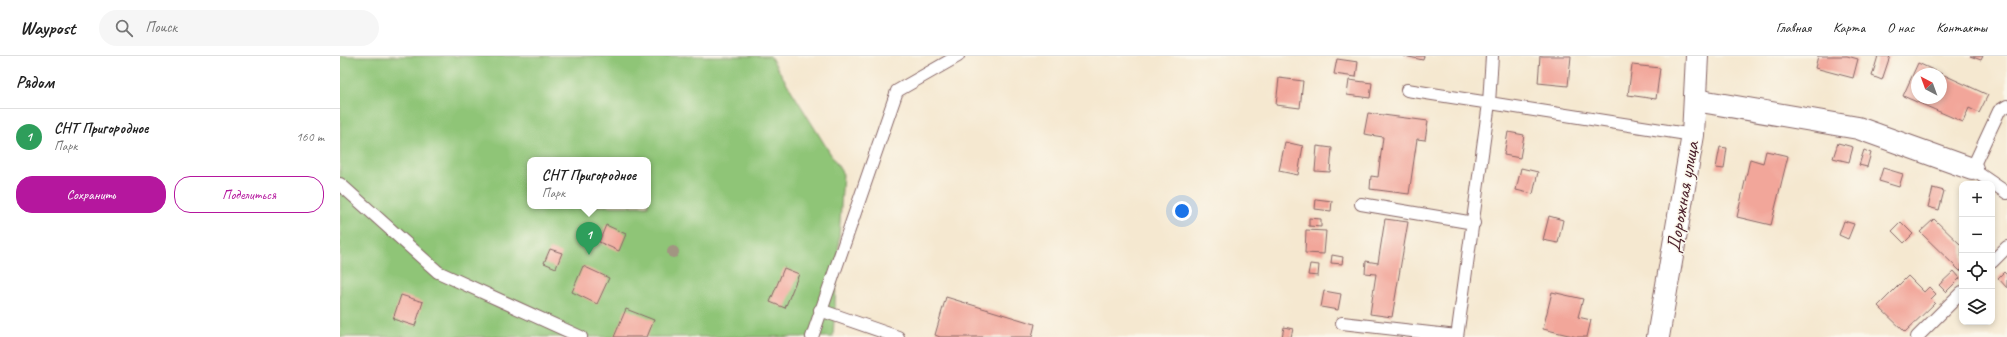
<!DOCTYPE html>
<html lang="ru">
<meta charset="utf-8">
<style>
body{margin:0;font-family:Caveat,sans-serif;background:#f6f6f6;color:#222}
.controls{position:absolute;right:12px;bottom:12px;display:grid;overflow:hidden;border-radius:8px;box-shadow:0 2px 6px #0003}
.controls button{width:36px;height:36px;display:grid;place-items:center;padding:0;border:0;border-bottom:1px solid #e0e0e0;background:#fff;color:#222;font:20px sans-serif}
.compass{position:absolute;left:1571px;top:12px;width:36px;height:36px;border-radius:50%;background:#fff;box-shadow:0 2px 6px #0003;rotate:319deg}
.you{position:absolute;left:842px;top:155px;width:14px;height:14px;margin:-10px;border:3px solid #fff;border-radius:50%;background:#1a73e8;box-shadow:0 0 0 6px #1a73e833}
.badge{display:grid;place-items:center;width:26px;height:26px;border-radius:50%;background:#b5179e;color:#fff;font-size:13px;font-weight:700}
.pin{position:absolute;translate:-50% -33px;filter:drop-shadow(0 1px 2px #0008)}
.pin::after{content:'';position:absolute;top:21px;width:14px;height:12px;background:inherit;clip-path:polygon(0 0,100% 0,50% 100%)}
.popup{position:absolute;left:187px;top:101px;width:124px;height:52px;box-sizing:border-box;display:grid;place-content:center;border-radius:8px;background:#fff;filter:drop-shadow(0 1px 3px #0005);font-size:13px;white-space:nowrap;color:#767676}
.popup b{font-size:15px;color:#222}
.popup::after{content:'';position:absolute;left:50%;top:100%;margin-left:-8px;border:8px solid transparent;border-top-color:#fff}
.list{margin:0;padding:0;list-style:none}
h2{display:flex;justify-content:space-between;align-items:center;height:52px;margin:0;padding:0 16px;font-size:17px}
h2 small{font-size:13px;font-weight:400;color:#767676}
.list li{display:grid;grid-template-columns:26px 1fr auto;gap:12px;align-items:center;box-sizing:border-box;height:56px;padding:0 16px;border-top:1px solid #e0e0e0}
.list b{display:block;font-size:15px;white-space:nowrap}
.list p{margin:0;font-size:13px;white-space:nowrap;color:#767676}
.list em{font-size:13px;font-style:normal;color:#767676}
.actions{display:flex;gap:8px;padding:12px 16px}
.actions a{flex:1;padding:9px 0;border:1px solid #b5179e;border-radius:16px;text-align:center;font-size:14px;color:#b5179e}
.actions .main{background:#b5179e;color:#fff}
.icon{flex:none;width:22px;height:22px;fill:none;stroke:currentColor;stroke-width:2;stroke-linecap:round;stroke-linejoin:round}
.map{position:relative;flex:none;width:1667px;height:281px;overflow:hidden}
header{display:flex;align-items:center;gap:24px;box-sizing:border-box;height:56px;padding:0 20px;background:#fff;border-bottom:1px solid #e0e0e0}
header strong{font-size:19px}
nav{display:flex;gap:22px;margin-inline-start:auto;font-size:14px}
.search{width:280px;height:36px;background:#f6f6f6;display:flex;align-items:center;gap:10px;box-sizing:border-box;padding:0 14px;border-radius:22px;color:#767676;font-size:15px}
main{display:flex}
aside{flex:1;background:#fff}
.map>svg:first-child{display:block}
.green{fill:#8fc577;stroke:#6c7251;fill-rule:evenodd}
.building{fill:#f2a69a;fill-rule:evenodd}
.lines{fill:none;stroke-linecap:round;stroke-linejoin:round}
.lane-casing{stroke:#866565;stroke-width:14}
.street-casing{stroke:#866565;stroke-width:24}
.secondary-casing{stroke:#866565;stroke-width:24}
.lane{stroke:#fff;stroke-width:12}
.street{stroke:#fff;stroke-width:22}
.secondary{stroke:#fff;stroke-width:22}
.tree{fill:#a29582}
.labels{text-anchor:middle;stroke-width:3;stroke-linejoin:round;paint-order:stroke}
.street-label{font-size:20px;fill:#4a1f2b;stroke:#fbf7ec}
</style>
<header>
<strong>Waypost</strong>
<div class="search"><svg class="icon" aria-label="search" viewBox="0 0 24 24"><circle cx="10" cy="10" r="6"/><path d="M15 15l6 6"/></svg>Поиск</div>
<nav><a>Главная</a><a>Карта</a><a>О нас</a><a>Контакты</a></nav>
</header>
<main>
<aside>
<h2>Рядом<small></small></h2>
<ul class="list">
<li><span class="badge" style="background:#2e9e5b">1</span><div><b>СНТ Пригородное</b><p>Парк</p></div><em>160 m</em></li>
</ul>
<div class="actions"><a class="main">Сохранить</a><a>Поделиться</a></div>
</aside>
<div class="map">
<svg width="1667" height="281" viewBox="0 0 1667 281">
<rect width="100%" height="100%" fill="#fbf7ec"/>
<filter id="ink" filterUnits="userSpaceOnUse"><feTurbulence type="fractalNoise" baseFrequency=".025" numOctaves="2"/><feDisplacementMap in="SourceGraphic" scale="8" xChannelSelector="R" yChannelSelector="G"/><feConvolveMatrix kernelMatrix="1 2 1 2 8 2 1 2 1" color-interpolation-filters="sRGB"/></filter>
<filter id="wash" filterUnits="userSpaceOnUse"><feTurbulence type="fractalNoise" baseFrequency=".012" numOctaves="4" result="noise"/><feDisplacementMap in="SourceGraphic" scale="16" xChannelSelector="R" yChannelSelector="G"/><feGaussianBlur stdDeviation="0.9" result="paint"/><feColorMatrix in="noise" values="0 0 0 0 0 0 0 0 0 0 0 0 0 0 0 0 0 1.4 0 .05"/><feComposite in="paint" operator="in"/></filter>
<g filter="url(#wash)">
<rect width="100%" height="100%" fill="#f5e8d0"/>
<!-- green -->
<path class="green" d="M0,0H430L503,118L493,281H0ZM190,104H308V150H190Z"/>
<g id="blocks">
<!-- building -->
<path class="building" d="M1064,0H1084L1083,4Z
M1200,0H1231L1228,30L1198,27Z
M1478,0H1507L1518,3L1513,22L1475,12Z
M1538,0H1550L1542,24L1532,20Z
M1630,0H1643L1641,4Z
M997,3L1018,6L1016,21L994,18Z
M1578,7L1648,39L1639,57L1629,52L1623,66L1563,40ZM1577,18H1601V42H1577Z
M1292,9L1320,12L1316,43L1288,39Z
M939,22L963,25L960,52L936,49Z
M1009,24L1032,27L1030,42L1007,39Z
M1028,57L1088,65L1085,84L1077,83L1069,138L1030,133L1031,120L1038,121L1043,81L1024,78Z
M1168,76L1184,79L1180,102L1164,99Z
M945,86L963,90L958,119L939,115Z
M1498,87L1513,91L1509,106L1493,102Z
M977,90L992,92L990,116L975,115Z
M1380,91L1387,92L1384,113L1376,112Z
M1524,94L1531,97L1527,111L1519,109Z
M1426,95L1448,100L1431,169L1397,161L1410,103L1423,107Z
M1181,112L1198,116L1193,138L1176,134Z
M1543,112L1563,118L1559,131L1539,125Z
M1593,132L1604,135L1599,154L1588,151Z
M976,143L992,145L991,155L975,153Z
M1209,160L1223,164L1218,187L1203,184Z
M969,162L981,163V171L969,170Z
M1045,163L1068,166L1052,261L1030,258L1036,218L1025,217L1026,205L1038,207Z
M1594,163L1622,190V213L1620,215L1580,176Z
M1504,165L1514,168L1508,183L1499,179Z
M1561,166L1573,178L1564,187L1552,175Z
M266,169L286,178L279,195L259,186Z
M966,174L986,175L984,198L965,197Z
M210,193L222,197L216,212L204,207Z
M992,199L1003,201L1002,208L991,207Z
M970,208L979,209L978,220L968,219Z
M243,210L269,222L257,248L232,236Z
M444,212L459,218L445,252L430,246Z
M1614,215L1620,222L1606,236L1599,229Z
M1664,216L1667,219V232L1658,222Z
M1568,220L1584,236L1589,231L1596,238L1591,243L1595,247L1565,276L1538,250Z
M984,235L1001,238L998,254L981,251Z
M1212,236L1243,243L1238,261L1251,264L1247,281H1237L1203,273Z
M61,239L83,246L75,270L53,263Z
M606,241L695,268L692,281H600L595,279Z
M286,253L314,264L307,281H274Z
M944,271L953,273L951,281H942Z"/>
</g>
</g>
<g filter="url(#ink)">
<use href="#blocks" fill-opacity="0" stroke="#866565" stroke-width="1"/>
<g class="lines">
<!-- lane casing -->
<g class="lane-casing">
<path id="lane" d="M1067,34L1353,79
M1667,50L1659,55L1632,113L1667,137
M0,128L98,216L241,281
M1021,148L1134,167
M1652,206L1667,191
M480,254L558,281
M1002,267L1117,280
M472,281L557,35L618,0
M1117,281L1149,47L1152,0
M1577,281L1622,236"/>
</g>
<!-- street casing -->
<g class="street-casing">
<path id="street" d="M1355,44L1518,72L1632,113"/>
</g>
<!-- secondary casing -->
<g class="secondary-casing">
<path id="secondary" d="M1318,281L1353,79L1357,0"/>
</g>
<!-- lane -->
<use href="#lane" class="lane"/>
<!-- street -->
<use href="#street" class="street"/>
<!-- secondary -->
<use href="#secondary" class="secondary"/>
</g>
<!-- trees -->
<circle class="tree" cx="333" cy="196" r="6"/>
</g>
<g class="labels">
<!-- street labels -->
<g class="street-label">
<text transform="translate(1342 141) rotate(-80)" y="7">Дорожная улица</text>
</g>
</g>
</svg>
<div class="controls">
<button>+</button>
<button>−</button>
<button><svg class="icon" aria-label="locate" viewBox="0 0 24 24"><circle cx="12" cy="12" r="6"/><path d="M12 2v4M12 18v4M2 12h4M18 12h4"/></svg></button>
<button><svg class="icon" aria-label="layers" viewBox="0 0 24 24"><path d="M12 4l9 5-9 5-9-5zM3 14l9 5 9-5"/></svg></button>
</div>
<svg class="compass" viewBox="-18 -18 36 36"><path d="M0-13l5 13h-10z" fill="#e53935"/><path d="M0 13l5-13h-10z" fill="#767676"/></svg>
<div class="you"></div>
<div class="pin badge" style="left:249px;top:199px;background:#2e9e5b">1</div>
<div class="popup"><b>СНТ Пригородное</b>Парк</div>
</div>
</main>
